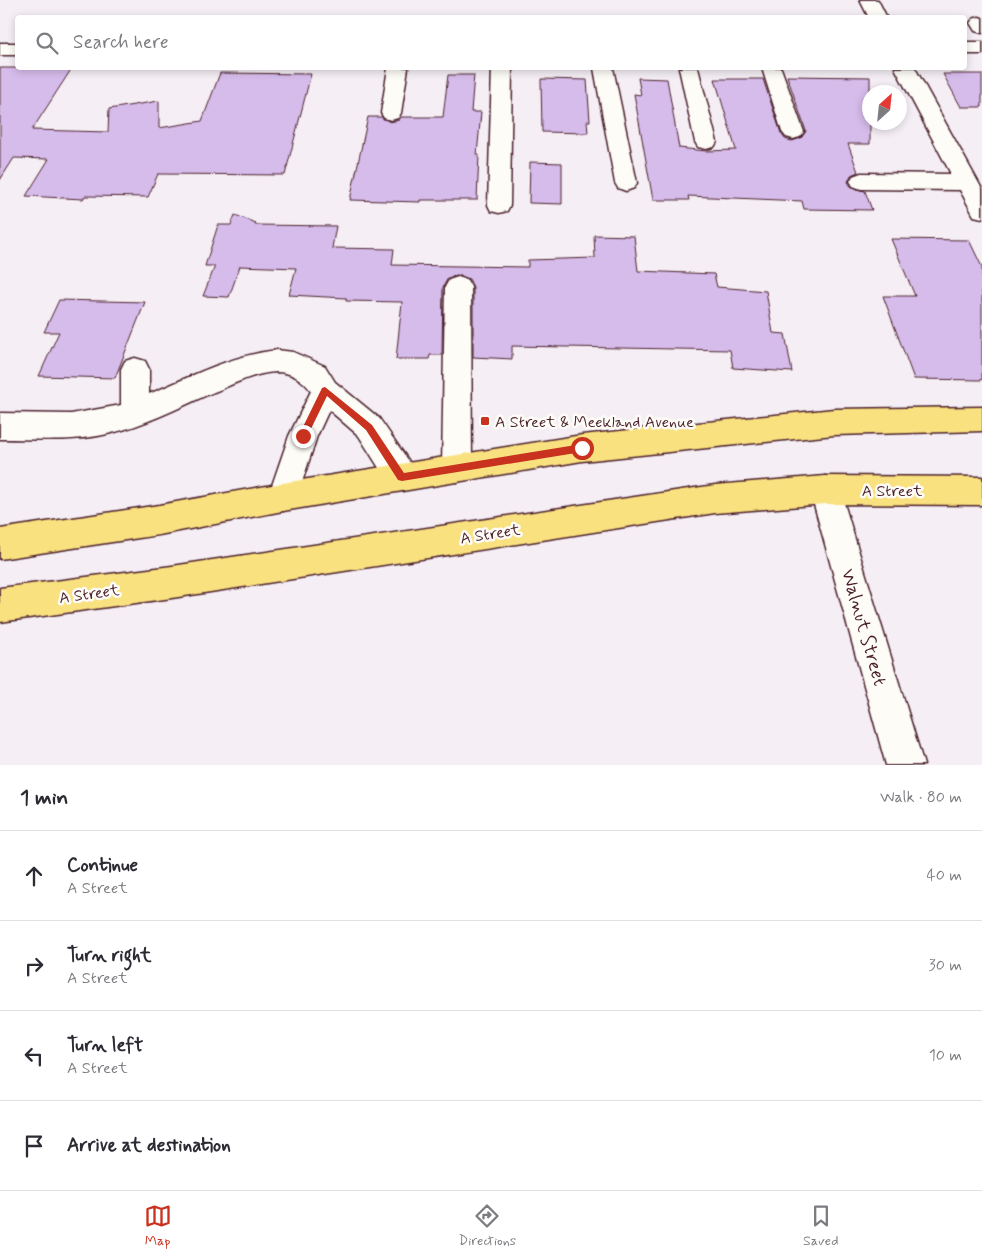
<!DOCTYPE html>
<meta charset="utf-8">
<style>
body{margin:0;font-family:Mynerve,sans-serif;background:#f2f2f3;color:#2b2b33}
.compass{position:absolute;left:862px;top:85px;width:45px;height:45px;border-radius:50%;background:#fff;box-shadow:0 2px 8px #0003;rotate:27deg}
.stop{position:absolute;width:15px;height:15px;margin:-11px;border:4px solid #c8321e;border-radius:50%;background:#fff}
.stop.end{background:#c8321e;border-color:#fff;box-shadow:0 1px 5px #0008}
.list{margin:0;padding:0;list-style:none}
h2{display:flex;justify-content:space-between;align-items:center;height:65px;margin:0;padding:0 20px;font-size:21px}
h2 small{font-size:16px;font-weight:400;color:#7c7c81}
.list li{display:grid;grid-template-columns:32px 1fr auto;gap:15px;align-items:center;box-sizing:border-box;height:90px;padding:0 20px;border-top:1px solid #e1e1e2}
.list b{display:block;font-size:19px;white-space:nowrap}
.list p{margin:0;font-size:16px;white-space:nowrap;color:#7c7c81}
.list em{font-size:16px;font-style:normal;color:#7c7c81}
.icon{flex:none;width:28px;height:28px;fill:none;stroke:currentColor;stroke-width:2;stroke-linecap:round;stroke-linejoin:round}
.map{position:relative;flex:none;width:982px;height:765px;overflow:hidden}
.search{position:absolute;background:#fff;box-shadow:0 2px 8px #0003;left:15px;right:15px;top:15px;height:55px;display:flex;align-items:center;gap:12px;box-sizing:border-box;padding:0 18px;border-radius:5px;color:#7c7c81;font-size:19px}
.sheet{height:425px;background:#fff}
nav{display:flex;justify-content:space-around;align-items:center;box-sizing:border-box;height:70px;border-top:1px solid #e1e1e2;background:#fff;font-size:14px;color:#7c7c81}
nav a{display:grid;justify-items:center;gap:2px}
nav .on{color:#c8321e}
.map>svg:first-child{display:block}
.building{fill:#d6bceb;stroke:#4a1f2b}
.lines{fill:none;stroke-linecap:round;stroke-linejoin:round}
.minor-casing{stroke:#4a1f2b;stroke-width:3}
.major-casing{stroke:#4a1f2b;stroke-width:3}
.minor{fill:#fdfcf7;fill-rule:evenodd}
.major{fill:#fae180;fill-rule:evenodd}
.route{fill:#c8321e}
.poi-dot{fill:#c8321e;stroke:#fdfcf7;stroke-width:2}
.labels{text-anchor:middle;stroke-width:5;stroke-linejoin:round;paint-order:stroke}
.poi-label{font-size:16px;fill:#4a1f2b;stroke:#fdfcf7;text-anchor:start}
.street-label{font-size:16px;fill:#4a1f2b;stroke:#fdfcf7}
.near-street-label{font-size:19px;fill:#4a1f2b;stroke:#fdfcf7}
</style>
<div class="map">
<svg width="982" height="765" viewBox="0 0 982 765">
<rect width="100%" height="100%" fill="#f5eff5"/>
<filter id="ink" filterUnits="userSpaceOnUse"><feTurbulence type="fractalNoise" baseFrequency=".02" numOctaves="2"/><feDisplacementMap in="SourceGraphic" scale="10" xChannelSelector="R" yChannelSelector="G"/><feConvolveMatrix kernelMatrix="1 2 1 2 8 2 1 2 1" color-interpolation-filters="sRGB"/></filter>
<g filter="url(#ink)">
<!-- building -->
<path class="building" d="M0,68H72L32,130L108,132L109,109L159,101V128L202,121L220,73L311,74L285,175L158,174L148,197L85,196L83,199L26,196L49,159L14,158L0,180Z
M943,74H982V107H961Z
M448,75H474L471,112H481L477,155H479L477,200H420V202L350,200L368,117H381L390,122L399,120L401,117H443Z
M787,76L870,77V144H848L858,172L851,175L848,182L852,188L865,191L872,210L804,209L802,201L688,196L689,200H653L634,94L641,95L638,78L667,79L679,148L706,151L736,150L715,79H763L781,133L785,139L792,141L801,138L806,131Z
M541,79L587,80L590,121H587L588,133L542,132Z
M530,162L562,163V204L529,203Z
M235,215L256,223L255,225L336,226L332,248L394,249L392,265L528,267V260L595,258L594,235L634,236L638,271L714,274L717,287L766,291L773,333L785,334L792,372L733,368L730,350L512,346V359L473,357V287L469,279L459,275L448,278L443,287L442,355H430L429,359H396L402,302L346,301V298L289,295L296,268L240,266L229,297L203,296L215,266H205L218,225H231Z
M891,239L969,240L982,267V380L914,379L883,296H915Z
M59,300L145,302L115,378L39,376L59,332H44Z"/>
<g class="lines">
<!-- minor casing -->
<g class="minor-casing">
<path id="minor" d="M860,0H878L887,18H869Z
M979,17L982,18V33L975,31L970,23L973,19Z
M964,42H982V54H964Z
M0,43H18V55H0Z
M388,68H408L401,113L398,118L391,120L384,118L381,113Z
M492,68H512L510,205L507,211L499,213L491,211L488,205Z
M594,68H613L637,183L634,188L626,191L618,188L615,183Z
M679,68H698L717,142L714,147L706,149L698,147L695,142Z
M762,68H781L804,132L800,137L793,139L786,137L782,132Z
M895,68H915L982,189V218L974,216L960,190L861,189L853,186L850,181L853,176L861,173L951,174Z
M458,277L467,280L471,287L472,468L467,478L457,482L447,478L442,468L445,287L449,280Z
M277,350L293,352L325,366L335,382L379,418L413,467L417,477L413,487L402,491L391,487L359,436L329,410L317,436L294,507L283,511L272,507L268,497L289,436L311,391C303,379 290,372 276,372C254,373 234,384 214,392C178,408 142,427 103,435C69,442 34,439 0,439V413L71,414L121,405V369L125,361L135,358L145,361L149,369V394C190,377 232,355 277,350Z
M825,476L836,480L840,490L924,765H886L810,490L814,480Z"/>
</g>
<!-- major casing -->
<g class="major-casing">
<path id="major" d="M982,407V431L834,435L582,461L283,511L159,535L0,559V529L159,505L283,483L582,435L834,409Z
M825,476L982,477V505L825,504L715,513L172,598L0,622V588L172,566L715,485Z"/>
</g>
<!-- minor -->
<use href="#minor" class="minor"/>
<!-- major -->
<use href="#major" class="major"/>
</g>
</g>
<!-- route -->
<path class="route" d="M325,387L372,425L404,473L582,444L587,448L582,452L402,481L398,480L366,430L327,396L306,439H300V433L322,388Z"/>
<!-- markers -->
<rect class="poi-dot" x="480" y="416" width="10" height="10" rx="2.5"/>
<g class="labels">
<!-- poi labels -->
<g class="poi-label">
<text x="495" y="427">A Street &amp; Meekland Avenue</text>
</g>
<!-- street labels -->
<g class="street-label">
<text x="892" y="496">A Street</text>
<text transform="translate(490 533) rotate(-9)" y="6">A Street</text>
<text transform="translate(89 593) rotate(-8)" y="6">A Street</text>
</g>
<!-- near-street labels -->
<g class="near-street-label">
<text transform="translate(865 627) rotate(74)" y="7">Walnut Street</text>
</g>
</g>
</svg>
<svg class="compass" viewBox="-18 -18 36 36"><path d="M0-13l5 13h-10z" fill="#e53935"/><path d="M0 13l5-13h-10z" fill="#7c7c81"/></svg>
<div class="stop" style="left:582px;top:448px"></div>
<div class="stop end" style="left:303px;top:436px"></div>
<div class="search"><svg class="icon" aria-label="search" viewBox="0 0 24 24"><circle cx="10" cy="10" r="6"/><path d="M15 15l6 6"/></svg>Search here</div>
</div>
<section class="sheet">
<h2>1 min<small>Walk · 80 m</small></h2>
<ul class="list">
<li><svg class="icon" aria-label="ahead" viewBox="0 0 24 24"><path d="M12 20V5M6 11l6-6 6 6"/></svg><div><b>Continue</b><p>A Street</p></div><em>40 m</em></li>
<li><svg class="icon" aria-label="right" viewBox="0 0 24 24"><path d="M7 20v-9h11M14 6l5 5-5 5"/></svg><div><b>Turn right</b><p>A Street</p></div><em>30 m</em></li>
<li><svg class="icon" aria-label="left" viewBox="0 0 24 24"><path d="M17 20v-9H6M10 6l-5 5 5 5"/></svg><div><b>Turn left</b><p>A Street</p></div><em>10 m</em></li>
<li><svg class="icon" aria-label="arrive" viewBox="0 0 24 24"><path d="M6 21V4h12l-3 4 3 4H6"/></svg><div><b>Arrive at destination</b></div></li>
</ul>
</section>
<nav>
<a class="on"><svg class="icon" aria-label="map" viewBox="0 0 24 24"><path d="M3 6l6-2 6 2 6-2v14l-6 2-6-2-6 2zM9 4v14M15 6v14"/></svg>Map</a>
<a><svg class="icon" aria-label="directions" viewBox="0 0 24 24"><path d="M12 3l9 9-9 9-9-9zM9 14v-3h6M13 9l2 2-2 2"/></svg>Directions</a>
<a><svg class="icon" aria-label="saved" viewBox="0 0 24 24"><path d="M7 4h10v16l-5-4-5 4z"/></svg>Saved</a>
</nav>
